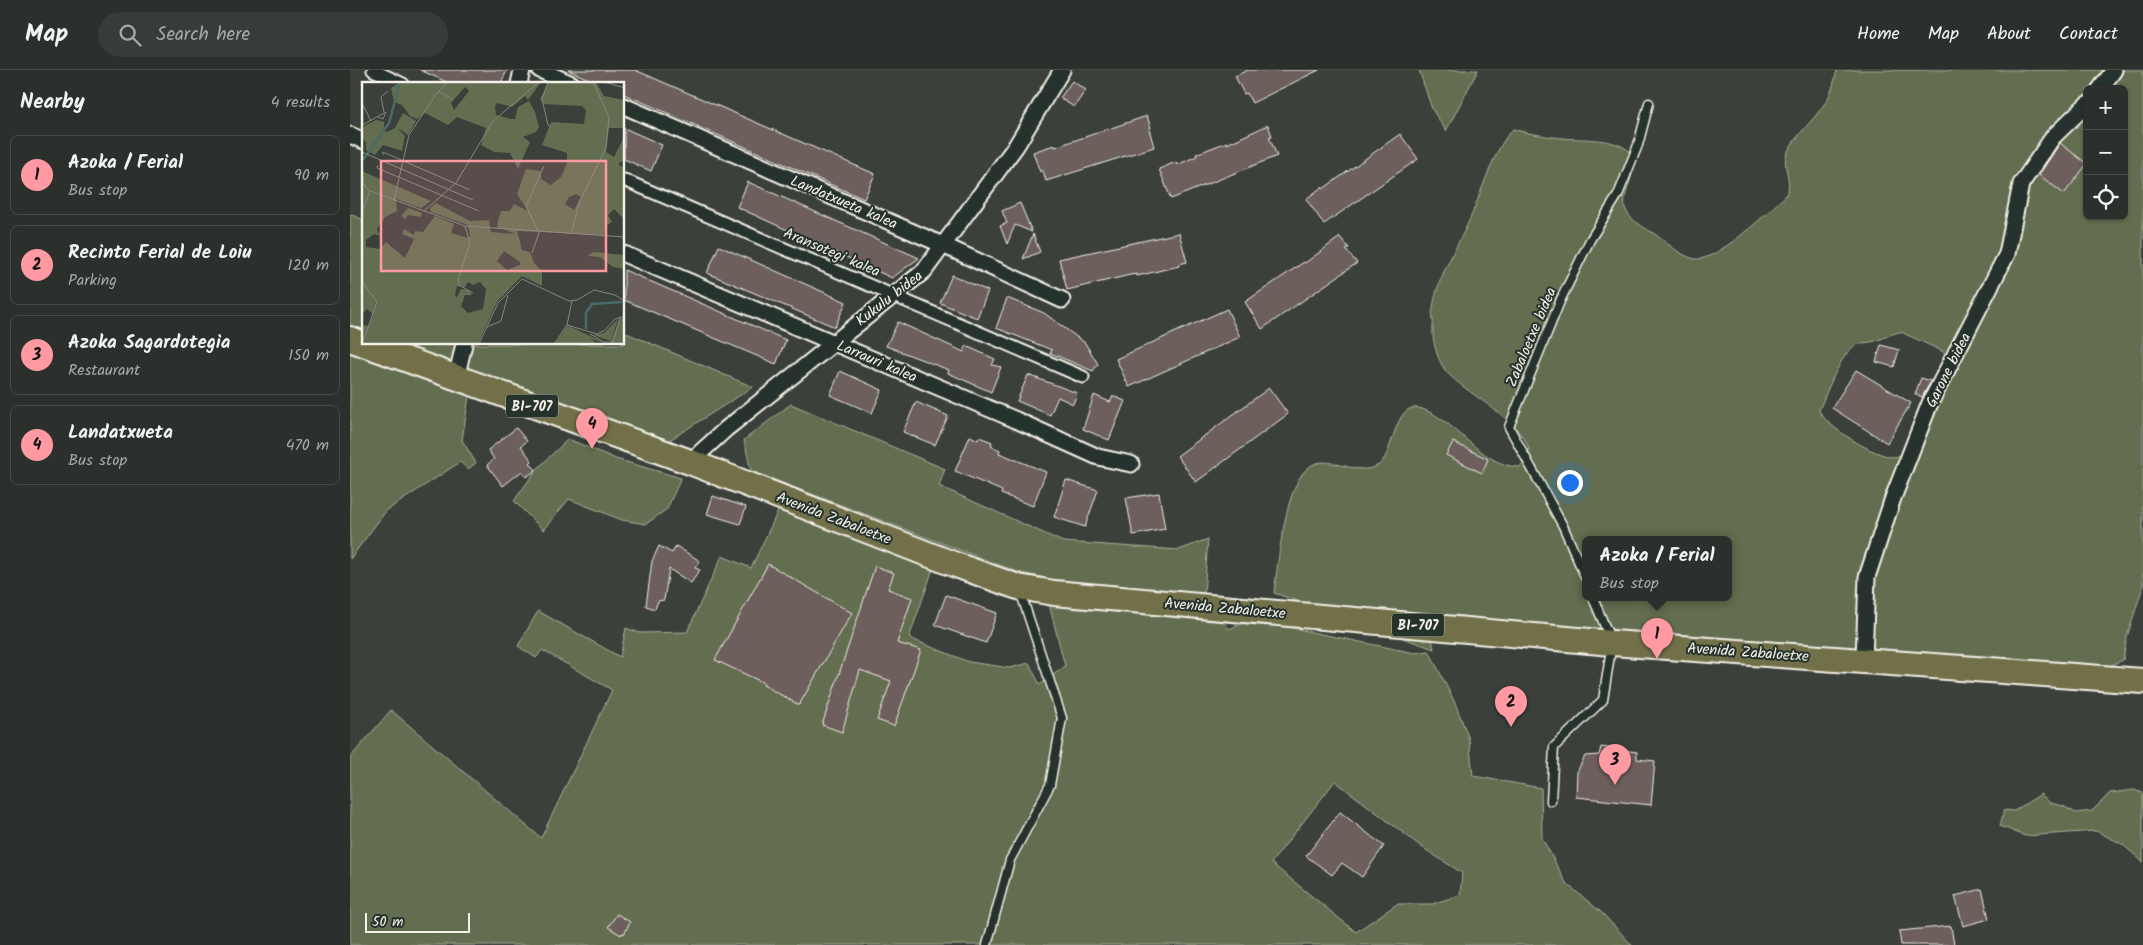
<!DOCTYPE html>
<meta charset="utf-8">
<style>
body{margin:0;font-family:Kalam,sans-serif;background:#383c38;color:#f1f3f6}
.controls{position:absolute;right:15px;top:15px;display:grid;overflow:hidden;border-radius:8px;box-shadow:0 1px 4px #0004}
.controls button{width:45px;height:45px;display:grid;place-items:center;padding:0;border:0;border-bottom:1px solid #484b48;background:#2c302c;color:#f1f3f6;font:25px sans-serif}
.scale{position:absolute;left:15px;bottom:12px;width:105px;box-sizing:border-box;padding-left:5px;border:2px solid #f4f1e8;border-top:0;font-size:14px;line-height:18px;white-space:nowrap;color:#f4f1e8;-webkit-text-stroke:4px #26332d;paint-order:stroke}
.you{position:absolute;left:1219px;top:412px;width:18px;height:18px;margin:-12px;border:4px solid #fff;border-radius:50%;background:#1a73e8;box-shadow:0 0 0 8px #1a73e833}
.badge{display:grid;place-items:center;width:32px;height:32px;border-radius:50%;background:#ff9aa2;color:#111;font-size:16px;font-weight:700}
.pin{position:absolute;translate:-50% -41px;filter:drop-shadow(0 1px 2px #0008)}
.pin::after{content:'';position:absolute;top:26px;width:18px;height:15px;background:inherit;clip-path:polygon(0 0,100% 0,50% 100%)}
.popup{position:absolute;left:1232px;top:466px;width:150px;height:65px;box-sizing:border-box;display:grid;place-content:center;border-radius:8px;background:#2c302c;filter:drop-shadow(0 1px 4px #0005);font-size:16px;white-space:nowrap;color:#a6a9a9}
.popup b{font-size:19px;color:#f1f3f6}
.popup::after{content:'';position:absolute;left:50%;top:100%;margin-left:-10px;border:10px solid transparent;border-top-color:#2c302c}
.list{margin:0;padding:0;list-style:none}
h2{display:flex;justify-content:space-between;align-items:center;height:65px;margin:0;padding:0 20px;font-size:21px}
h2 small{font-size:16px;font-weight:400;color:#a6a9a9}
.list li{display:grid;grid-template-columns:32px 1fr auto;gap:15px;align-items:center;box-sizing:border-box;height:80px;margin:0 10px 10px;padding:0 10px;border:1px solid #484b48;border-radius:8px}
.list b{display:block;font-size:19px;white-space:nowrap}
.list p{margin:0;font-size:16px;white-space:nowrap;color:#a6a9a9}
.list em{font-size:16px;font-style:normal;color:#a6a9a9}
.icon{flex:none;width:28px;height:28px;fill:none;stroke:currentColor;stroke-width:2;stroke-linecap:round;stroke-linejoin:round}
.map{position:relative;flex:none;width:1793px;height:875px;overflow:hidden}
header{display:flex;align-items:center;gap:30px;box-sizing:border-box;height:70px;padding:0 25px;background:#2c302c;border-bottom:1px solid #484b48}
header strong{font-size:24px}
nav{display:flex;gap:28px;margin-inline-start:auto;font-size:18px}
.search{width:350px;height:45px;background:#383c38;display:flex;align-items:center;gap:12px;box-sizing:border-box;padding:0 18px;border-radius:28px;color:#a6a9a9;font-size:19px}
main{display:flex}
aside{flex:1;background:#2c302c}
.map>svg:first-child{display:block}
.green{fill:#626e4f;stroke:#abb09c;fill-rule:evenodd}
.building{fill:#6c5f5b;stroke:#f4f1e8}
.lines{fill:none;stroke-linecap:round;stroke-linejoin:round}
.service-casing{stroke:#f4f1e8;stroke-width:11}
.pedestrian-casing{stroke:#f4f1e8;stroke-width:15}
.minor-casing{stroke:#f4f1e8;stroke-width:19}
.primary-casing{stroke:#f4f1e8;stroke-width:28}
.service{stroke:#26332d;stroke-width:8}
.pedestrian{stroke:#26332d;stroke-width:11}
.minor{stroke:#26332d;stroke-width:15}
.primary{stroke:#71704a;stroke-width:24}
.labels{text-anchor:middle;stroke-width:4;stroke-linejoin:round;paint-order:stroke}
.shield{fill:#26332d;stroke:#b6b8b0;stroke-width:1}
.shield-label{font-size:14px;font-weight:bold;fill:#f4f1e8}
.street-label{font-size:15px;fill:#f4f1e8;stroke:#26332d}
.inset-river{fill:none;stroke:#476c6c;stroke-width:2.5}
.inset-road{fill:none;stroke:#858780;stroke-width:1}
.view{fill:#ff9aa2;fill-opacity:0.15;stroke:#ff9aa2;stroke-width:2.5}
.inset-edge{fill:none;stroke:#f4f1e8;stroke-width:2.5}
</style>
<header>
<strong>Map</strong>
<div class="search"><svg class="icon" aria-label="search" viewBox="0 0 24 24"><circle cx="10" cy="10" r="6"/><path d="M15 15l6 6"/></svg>Search here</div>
<nav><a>Home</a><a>Map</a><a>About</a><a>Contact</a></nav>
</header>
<main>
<aside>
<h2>Nearby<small>4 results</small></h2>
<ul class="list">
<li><span class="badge">1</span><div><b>Azoka / Ferial</b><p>Bus stop</p></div><em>90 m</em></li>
<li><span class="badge">2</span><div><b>Recinto Ferial de Loiu</b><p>Parking</p></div><em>120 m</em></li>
<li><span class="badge">3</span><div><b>Azoka Sagardotegia</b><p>Restaurant</p></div><em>150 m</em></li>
<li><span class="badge">4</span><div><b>Landatxueta</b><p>Bus stop</p></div><em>470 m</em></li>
</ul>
</aside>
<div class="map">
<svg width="1793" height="875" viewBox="0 0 1793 875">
<rect width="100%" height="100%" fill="#3b403b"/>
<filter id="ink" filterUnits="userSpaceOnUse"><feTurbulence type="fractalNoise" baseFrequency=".02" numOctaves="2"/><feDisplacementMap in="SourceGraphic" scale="10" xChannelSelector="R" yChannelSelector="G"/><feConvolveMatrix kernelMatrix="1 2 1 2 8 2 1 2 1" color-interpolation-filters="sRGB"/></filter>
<g filter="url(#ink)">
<!-- green -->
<path class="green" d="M1069,0H1128L1096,61L1082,39Z
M1487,0H1793V516L1777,567L1773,590L1759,596L1171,554L1106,545L1086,548L1081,564L1084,579L924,523C928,495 935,408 962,395C972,389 985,394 995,396C1007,399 1021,402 1031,393C1044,379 1045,333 1069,338C1104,347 1130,396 1169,397L1178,392C1191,359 1111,322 1095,300C1087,288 1082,271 1083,257C1084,251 1081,244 1083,238C1088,203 1109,176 1122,144C1133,118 1144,79 1163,59C1179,64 1195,66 1212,68C1232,70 1261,67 1278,80C1294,94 1271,121 1275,138C1278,150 1296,158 1306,165C1317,173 1331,186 1345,189C1365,193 1421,140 1436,125C1444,111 1431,97 1437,83C1446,65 1462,52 1473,36C1481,26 1484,13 1487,0ZM1737,19H1774V146H1737ZM1551,262L1594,282V300L1554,382C1551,385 1548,386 1544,387C1526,387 1474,356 1469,340C1476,325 1491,282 1506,275C1512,272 1519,273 1525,271C1535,268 1541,263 1551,262ZM1236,470H1378V528H1236Z
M0,144L14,150V274H274V262L403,317L318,371L123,301L112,370L126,393L118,399L110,392L36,441L0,489Z
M441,334L595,399L589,416L713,472L829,480L858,469L854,525L879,559L902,550L1065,583L1079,581L1105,633L1119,669L1123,706L1191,718L1192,768L1216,813L1252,843L1282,875H0V688L41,640L191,768L262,620L192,580L186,588L168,576L188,541L270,587L276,558L290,563L337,562L372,486L401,498L430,437L584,496L559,568L619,592L660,598L679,593L690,615L715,596L692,507L671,503L401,401L394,370ZM985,711L1073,778L1112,803L1110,825L1082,834H1047L1006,862L921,793Z
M218,369L266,389L331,408L317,439L296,454L272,450L219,429L193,460L164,431L186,400Z
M1784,720L1793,723V792L1772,774L1746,761L1675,766L1650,756L1654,740L1664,741L1691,724L1700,733L1713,736L1726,743L1742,741L1760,723Z"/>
<!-- building -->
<path class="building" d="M70,0H157L151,14H101Z
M218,0H285L525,104L514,129L274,24V14H250Z
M898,0H969L902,33L897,23L894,24L885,6Z
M722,11L736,20L724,37L710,28Z
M797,46L801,58L799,59L804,77L696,111L693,100L690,102L683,82L704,75L705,77Z
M918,55L922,66L919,67L927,86L821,129L809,99L826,92L827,95L847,86L846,84L877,72V74Z
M274,58L312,75L301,101L274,89Z
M1050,64L1068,89L974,154L956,129L972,117L973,119Z
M1710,73L1737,94L1714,124L1689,105Z
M398,112L569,188L542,208L387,137Z
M670,133L682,162L665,155L657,174L650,156L657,153L652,141Z
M829,163L837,192L829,194V196L787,206V204L780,205L717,220L709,189Z
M683,164L690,182L673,189Z
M990,167L999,178L996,180L1007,193L912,259L895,232L954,192L955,193Z
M369,176L496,232L485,257L357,203Z
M274,200L436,270L426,294L274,230Z
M602,205L638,221L627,248L590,233Z
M657,228L694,243L735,273L748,294L743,301L700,283L702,280L646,258Z
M877,239L890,267L779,317L766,289Z
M548,252L614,282L616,276L645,289L642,295L651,297L641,322L598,303L599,300L536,276Z
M1531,275L1549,280L1544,297L1526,292Z
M1506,300L1561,333L1537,373L1482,338Z
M490,301L532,320L522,343L480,325Z
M678,305L727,323L723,334L708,327L700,345L667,331Z
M1571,308L1581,311L1572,327L1565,324Z
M919,318L938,344L846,412L827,386Z
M744,325L760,332L763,326L775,331L759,370L733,359Z
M566,332L598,346L585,375L553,362Z
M166,358L177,371L171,376L182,391L180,393L186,400L176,407L172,401L153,416L137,395L144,389L138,380Z
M620,366L628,370L629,367L642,372L641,376L650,380L649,383L696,402L683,436L651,424L652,421L605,401Z
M1103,372L1138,389L1132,403L1096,385Z
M716,410L748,420L735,457L704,447Z
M809,423L815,459L783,465L776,428Z
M363,426L396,437L390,454L357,444Z
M309,476L322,483L326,476L350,491L345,498L350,500L341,513L319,499L314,530L308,531L305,539L296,536L302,491Z
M418,494L502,543L449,635L413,615L414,613L365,590Z
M525,496L544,503L538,519L562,528L547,573L571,580L544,656L527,650L541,611L510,600L492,662L472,655Z
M596,525L647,543L636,573L585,555Z
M1251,677L1287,682V689L1305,691L1301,735L1226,727L1227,702L1235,686L1249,685Z
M990,742L1034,776L1012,807L992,793L982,805L956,786Z
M1632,819L1639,849L1613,856L1605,826Z
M267,844L280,852L274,864L272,863L271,865L258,857Z
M1601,856L1604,875H1551L1549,861Z"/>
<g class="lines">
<!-- service casing -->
<g class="service-casing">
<path id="service" d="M1236,509L1213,456L1159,357L1211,229L1240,170L1268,125L1288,75L1299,33
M1201,731L1204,677L1253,630L1262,573L1243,528
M637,875L660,790L700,715L712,648L670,521"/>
</g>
<!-- pedestrian casing -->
<g class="pedestrian-casing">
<path id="pedestrian" d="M23,0L53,14
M274,110L733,307"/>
</g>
<!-- minor casing -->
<g class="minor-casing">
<path id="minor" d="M190,0L222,14
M169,14L172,0
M1750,19L1764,0
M274,36L595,176L712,230
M0,65L14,71
M274,184L666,350L748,387L781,394
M106,309L114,274
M340,392L376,359L574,201L666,76L712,0
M1514,590L1517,507L1543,428L1580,333L1657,184L1671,114L1703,67L1737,34"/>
</g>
<!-- primary casing -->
<g class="primary-casing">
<path id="primary" d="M0,269L340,392L606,495L668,517L704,523L1262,573L1793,611"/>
</g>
<!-- service -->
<use href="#service" class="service"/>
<!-- pedestrian -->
<use href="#pedestrian" class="pedestrian"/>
<!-- minor -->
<use href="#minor" class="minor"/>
<!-- primary -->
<use href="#primary" class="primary"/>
</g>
</g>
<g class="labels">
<!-- shield labels -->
<g class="shield">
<rect x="156" y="324.5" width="52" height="23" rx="4"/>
<rect x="1042" y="543.5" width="52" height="23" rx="4"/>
</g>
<g class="shield-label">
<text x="182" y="341">BI-707</text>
<text x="1068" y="560">BI-707</text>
</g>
<!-- street labels -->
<g class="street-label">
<text transform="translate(494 132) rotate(23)" y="5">Landatxueta kalea</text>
<text transform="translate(482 182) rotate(23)" y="5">Aransotegi kalea</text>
<text transform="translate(539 228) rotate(-38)" y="5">Kukulu bidea</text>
<text transform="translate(1181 267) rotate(-67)" y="5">Zabaloetxe bidea</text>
<text transform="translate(527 291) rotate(23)" y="5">Larrauri kalea</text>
<text transform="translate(1598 300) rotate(-63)" y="5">Garone bidea</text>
<text transform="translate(484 448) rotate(21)" y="5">Avenida Zabaloetxe</text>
<text transform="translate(875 538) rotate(5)" y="5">Avenida Zabaloetxe</text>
<text transform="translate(1398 582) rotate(4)" y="5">Avenida Zabaloetxe</text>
</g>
</g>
<!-- overview -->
<g transform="translate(12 12)">
<rect width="262" height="262" fill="#3b403b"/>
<path d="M38,0H179L166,18L163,14L150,25L135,21L133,24L134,33L149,37H153L156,25L167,19L173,30L177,45L174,50L161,55L168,60L156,87L148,71L132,70L119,63L124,46L95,35L86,43L63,31L55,37L48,34L40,23L32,20L29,6ZM103,5L107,9L92,28L89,21ZM187,0H234L242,14L262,18V46H247L244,70L252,75L262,55V78L256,82L262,86V137L252,127L246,133L250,140L244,144L242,153L155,149L160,168L168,170L172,181L180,189V204L160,194L135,220L116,262H0V243L7,244L11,232L5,227L0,232V89L69,119L59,126L34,117L35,129L23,135L15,147L18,154L12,152L4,158V165L18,167L24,160L43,176L52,157L40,152L42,147L52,153L53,149L61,150L73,134L92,142L89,151L106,156L108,154L106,143L69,130L68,126L74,121L108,139L127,138L129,150L154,152L135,145L136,139L139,129H148L152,122L166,129L155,112L164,87L179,89V97L189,103L199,95L205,81V71L180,63L189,40L222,42L224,28L220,24L181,22L178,17ZM214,112L219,115L212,128L203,122L207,115ZM142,169L158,180V183L145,188L135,179ZM106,200L111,203L118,200L124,207L121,227L106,231L99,224L103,213H110L107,208L99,207L95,215L93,214L95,204L103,205ZM41,31L54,39L46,53L35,46L43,54L40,69L21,63L13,73L4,68V60L0,56L2,44L14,38L22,40V49L25,50L33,46ZM46,126L60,131L59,135L46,133L43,137L39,134ZM231,170L262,173V187L251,185L238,175L226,174ZM262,235V262H248L257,238ZM256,237L249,259L231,253L242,251ZM205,244L209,245L245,262L229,257L235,262H193Z" fill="#626e4f" fill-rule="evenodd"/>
<path class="inset-river" d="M1,78L27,41L38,0M224,247V231L230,222L260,220"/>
<path class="inset-road" d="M186,0L180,17L186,43L189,45M242,0L263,6M76,9L90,17M1,23L9,39M22,30L19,15L26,9M0,43L24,30L21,37L16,35M0,70L111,118M21,73V70L108,108M0,82L1,101L6,108L103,144L263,155M16,83L15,86L117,129M32,118L47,53L74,12L86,0M62,129L94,101L131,39L177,0M0,130L8,109M103,144L108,161L96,198L97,203L111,211M209,152L217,121L244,66L247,35L231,0M170,171L177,151L164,124L182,84M0,199L15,220L0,262M205,243L210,219M125,245L139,239L146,213M228,252L242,260H251L258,236M117,262L136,221L160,197L207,219L215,218L232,208L253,213L263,219M192,262L205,243L235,252L243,248L253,237L263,234"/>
<path class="view" d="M19,79H244V189H19Z"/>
<rect width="262" height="262" class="inset-edge"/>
</g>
</svg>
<div class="controls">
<button>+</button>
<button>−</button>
<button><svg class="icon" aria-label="locate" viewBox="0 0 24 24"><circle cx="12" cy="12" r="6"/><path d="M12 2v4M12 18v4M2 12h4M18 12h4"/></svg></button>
</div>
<div class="scale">50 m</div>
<div class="you"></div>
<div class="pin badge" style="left:1307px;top:589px">1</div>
<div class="popup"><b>Azoka / Ferial</b>Bus stop</div>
<div class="pin badge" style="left:1161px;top:657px">2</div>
<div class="pin badge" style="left:1265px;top:715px">3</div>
<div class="pin badge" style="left:242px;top:379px">4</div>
</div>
</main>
